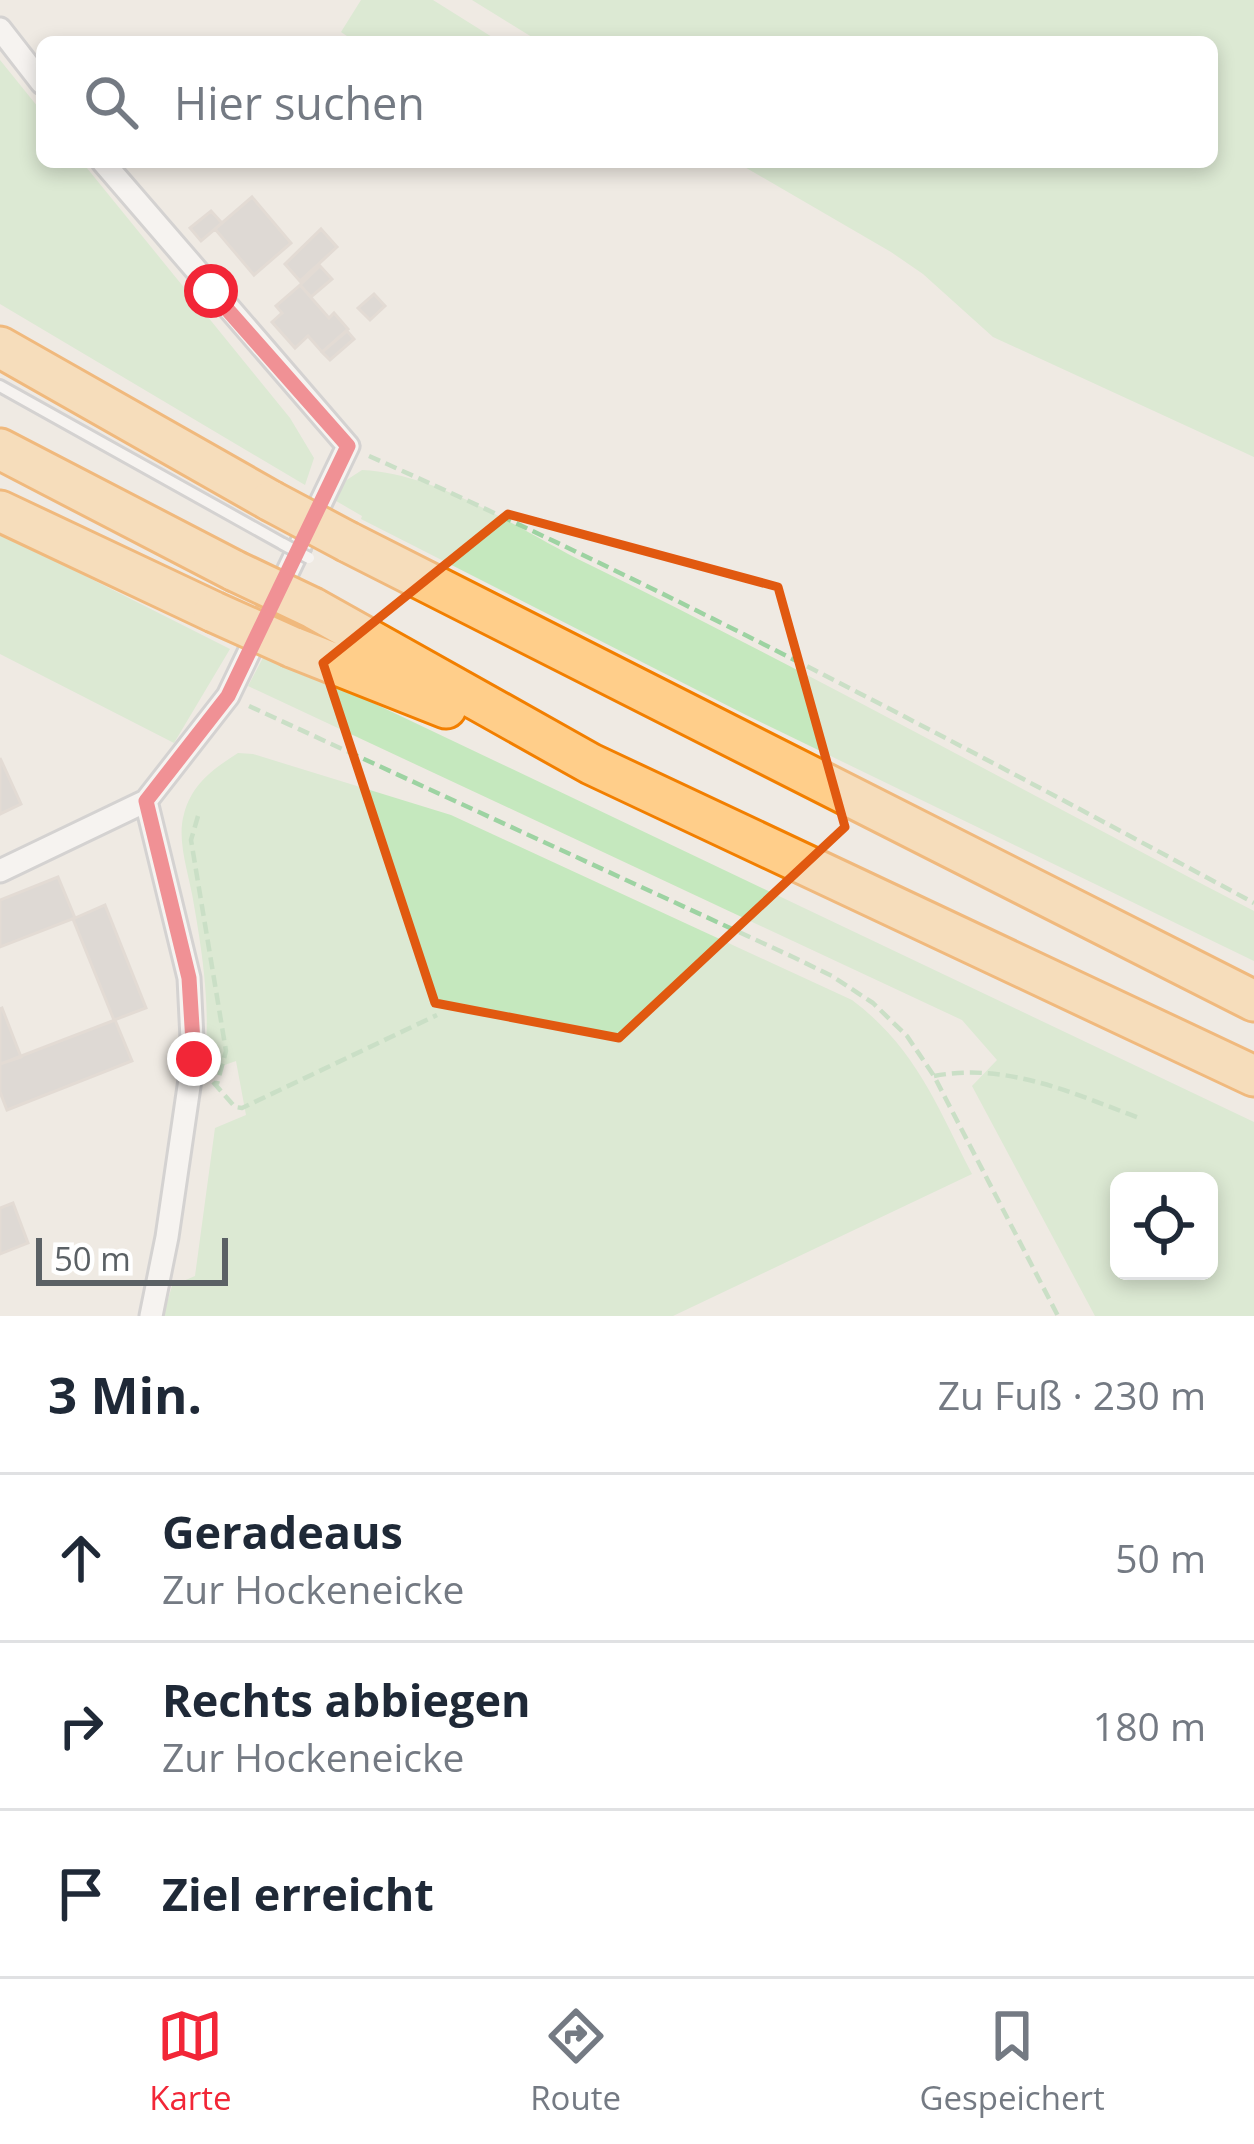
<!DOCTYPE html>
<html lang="de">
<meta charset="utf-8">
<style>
body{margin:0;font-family:"Open Sans",sans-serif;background:#f2f2f3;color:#1f2937}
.controls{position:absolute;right:36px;bottom:36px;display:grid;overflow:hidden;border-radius:18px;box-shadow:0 6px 18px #0003}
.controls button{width:108px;height:108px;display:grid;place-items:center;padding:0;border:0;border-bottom:3px solid #e0e1e3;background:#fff;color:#1f2937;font:60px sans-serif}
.scale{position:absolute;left:36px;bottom:30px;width:192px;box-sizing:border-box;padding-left:12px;border:6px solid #5b6165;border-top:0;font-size:33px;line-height:42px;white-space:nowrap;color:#5b6165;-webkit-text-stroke:9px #fff;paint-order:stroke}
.stop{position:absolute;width:36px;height:36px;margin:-27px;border:9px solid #f22637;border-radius:50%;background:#fff}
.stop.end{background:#f22637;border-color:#fff;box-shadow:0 3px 12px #0008}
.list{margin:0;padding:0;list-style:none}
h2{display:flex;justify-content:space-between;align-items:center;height:156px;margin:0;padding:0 48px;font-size:51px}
h2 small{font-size:39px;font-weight:400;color:#747a83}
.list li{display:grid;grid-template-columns:78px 1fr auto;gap:36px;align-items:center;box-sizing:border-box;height:168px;padding:0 48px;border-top:3px solid #e0e1e3}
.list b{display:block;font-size:45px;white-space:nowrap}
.list p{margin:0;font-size:39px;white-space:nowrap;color:#747a83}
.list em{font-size:39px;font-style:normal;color:#747a83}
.icon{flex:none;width:66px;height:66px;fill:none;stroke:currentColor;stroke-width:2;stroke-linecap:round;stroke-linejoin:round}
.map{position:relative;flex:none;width:1254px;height:1316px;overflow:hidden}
.search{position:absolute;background:#fff;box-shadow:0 6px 18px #0003;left:36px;right:36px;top:36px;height:132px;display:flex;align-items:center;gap:30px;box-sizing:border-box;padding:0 42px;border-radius:18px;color:#747a83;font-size:45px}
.sheet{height:660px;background:#fff}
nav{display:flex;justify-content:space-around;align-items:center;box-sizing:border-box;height:168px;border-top:3px solid #e0e1e3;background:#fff;font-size:33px;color:#747a83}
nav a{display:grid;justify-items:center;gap:6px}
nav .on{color:#f22637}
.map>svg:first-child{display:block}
.green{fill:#c5e8be;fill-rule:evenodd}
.building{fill:#cac5c0;stroke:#d4cbc1;stroke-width:3}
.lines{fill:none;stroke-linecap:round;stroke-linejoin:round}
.service-casing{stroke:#b4b7bb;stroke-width:16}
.minor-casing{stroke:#b4b7bb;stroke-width:27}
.motorway-casing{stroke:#f27f00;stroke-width:45}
.path{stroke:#9dd3a2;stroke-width:4.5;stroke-dasharray:12 6;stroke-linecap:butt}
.service{stroke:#fff;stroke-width:10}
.minor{stroke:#fff;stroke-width:21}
.motorway{stroke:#ffce8a;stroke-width:39}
.service-bridge-casing{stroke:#b4b7bb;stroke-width:16;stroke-linecap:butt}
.motorway-bridge-casing{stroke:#f27f00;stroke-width:45;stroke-linecap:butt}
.service-bridge{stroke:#fff;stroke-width:10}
.motorway-bridge{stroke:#ffce8a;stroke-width:39}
.route{stroke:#f22637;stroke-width:15}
.marked{fill:none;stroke:#e15910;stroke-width:9;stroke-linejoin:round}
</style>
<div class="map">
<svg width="1254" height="1316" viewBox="0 0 1254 1316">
<rect width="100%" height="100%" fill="#efeae3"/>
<!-- green -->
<path class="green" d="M361,0H433L500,42H356L341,32Z
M472,0H1254V457L993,337L923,274L891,252L736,162H1212V42H540Z
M0,60L42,112V162H82L290,418L314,458L305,485L0,304Z
M362,470C441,474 519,530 588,564C813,674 1032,796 1254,911V961L746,715L361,519L362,516L331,498L339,485Z
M0,533L230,649L174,743L0,654Z
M266,652L1254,1122V1316H1095L972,1086L997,1060L962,1020L248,686ZM1119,1181H1209V1271H1119Z
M238,753L253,754L451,815L852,1000C915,1047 937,1106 972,1174L673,1316H163L172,1286L195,1276L215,1128L246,1115L236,1061L204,1072C211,1014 204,962 194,905C190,877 176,841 184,814C192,784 213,769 238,753Z"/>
<!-- building -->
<path class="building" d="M252,197L291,243L254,275L215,229Z
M211,211L222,223L201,241L190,228Z
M321,229L337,247L300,281L285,264Z
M320,266L332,279L311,297L300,285Z
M300,285L329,318L334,313L348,329L322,352L308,336L295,348L272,322L282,313L276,306Z
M374,294L385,306L370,320L358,308Z
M347,331L354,339L330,360L322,352Z
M0,758L21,804L0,814Z
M58,877L75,918L0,947V900Z
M105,905L146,1008L114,1020L73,919Z
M2,1008L21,1057L0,1064V1009Z
M115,1020L132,1061L7,1110L0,1092V1064Z
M13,1203L28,1243L0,1254V1208Z"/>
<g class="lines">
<!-- service casing -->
<g class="service-casing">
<path id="service" d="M0,386L283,544"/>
</g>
<!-- minor casing -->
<g class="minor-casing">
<path id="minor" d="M0,29L42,83
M146,801L189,978L193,1059L167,1237L151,1316
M0,871L146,801L228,696L348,446L103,162"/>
</g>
<!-- motorway casing -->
<g class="motorway-casing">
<path id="motorway" d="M0,347L271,501
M0,449L235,571
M0,511L214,612
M348,542L1254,1001
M313,608L591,764L1254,1076
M292,647L446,708"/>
</g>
<!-- path -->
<path class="path" d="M369,456C671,590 964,746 1254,903
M249,706L793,957L832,976L873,1003L907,1036L934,1076L1058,1316
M198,816L191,840L226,1051L217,1084
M934,1076C1008,1062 1074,1094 1142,1119
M213,1082L235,1107L242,1108L437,1015"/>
<!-- service -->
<use href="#service" class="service"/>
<!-- minor -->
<use href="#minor" class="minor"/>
<!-- motorway -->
<use href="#motorway" class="motorway"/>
<!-- service-bridge casing -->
<g class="service-bridge-casing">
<path id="service-bridge" d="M283,544L309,558"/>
</g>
<!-- motorway-bridge casing -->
<g class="motorway-bridge-casing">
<path id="motorway-bridge" d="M271,501L348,542
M235,571L313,608
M214,612L292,647"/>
</g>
<!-- service-bridge -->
<use href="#service-bridge" class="service-bridge"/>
<!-- motorway-bridge -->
<use href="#motorway-bridge" class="motorway-bridge"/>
</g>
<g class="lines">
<!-- route -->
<path class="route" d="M194,1059L189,978L146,801L228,696L348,446L211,291"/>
</g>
<!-- marked area -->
<path d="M0 0H1254V1316H0ZM508,514L778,587L845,827L619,1038L435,1003L323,663Z" fill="#efeae3" fill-opacity=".55" fill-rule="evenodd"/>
<path class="marked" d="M508,514L778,587L845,827L619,1038L435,1003L323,663Z"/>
</svg>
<div class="controls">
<button><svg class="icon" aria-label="locate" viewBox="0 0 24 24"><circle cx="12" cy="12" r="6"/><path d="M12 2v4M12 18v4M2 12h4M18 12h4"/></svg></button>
</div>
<div class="scale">50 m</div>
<div class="stop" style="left:211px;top:291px"></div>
<div class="stop end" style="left:194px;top:1059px"></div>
<div class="search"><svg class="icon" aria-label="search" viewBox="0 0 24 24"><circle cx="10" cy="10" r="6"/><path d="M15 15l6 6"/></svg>Hier suchen</div>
</div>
<section class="sheet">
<h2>3 Min.<small>Zu Fuß · 230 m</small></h2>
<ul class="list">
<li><svg class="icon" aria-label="ahead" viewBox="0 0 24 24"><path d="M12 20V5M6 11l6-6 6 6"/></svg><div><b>Geradeaus</b><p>Zur Hockeneicke</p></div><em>50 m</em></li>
<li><svg class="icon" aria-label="right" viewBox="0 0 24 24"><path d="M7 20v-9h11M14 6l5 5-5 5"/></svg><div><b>Rechts abbiegen</b><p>Zur Hockeneicke</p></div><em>180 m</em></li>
<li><svg class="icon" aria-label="arrive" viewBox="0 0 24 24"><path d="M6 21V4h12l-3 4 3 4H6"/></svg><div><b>Ziel erreicht</b></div></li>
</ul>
</section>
<nav>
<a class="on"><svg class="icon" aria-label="map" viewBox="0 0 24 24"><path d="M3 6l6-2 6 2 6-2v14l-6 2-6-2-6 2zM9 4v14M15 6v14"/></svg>Karte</a>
<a><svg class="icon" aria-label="directions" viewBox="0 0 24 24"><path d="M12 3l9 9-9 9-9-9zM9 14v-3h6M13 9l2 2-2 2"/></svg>Route</a>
<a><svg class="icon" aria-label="saved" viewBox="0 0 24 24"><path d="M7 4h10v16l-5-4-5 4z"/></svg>Gespeichert</a>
</nav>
